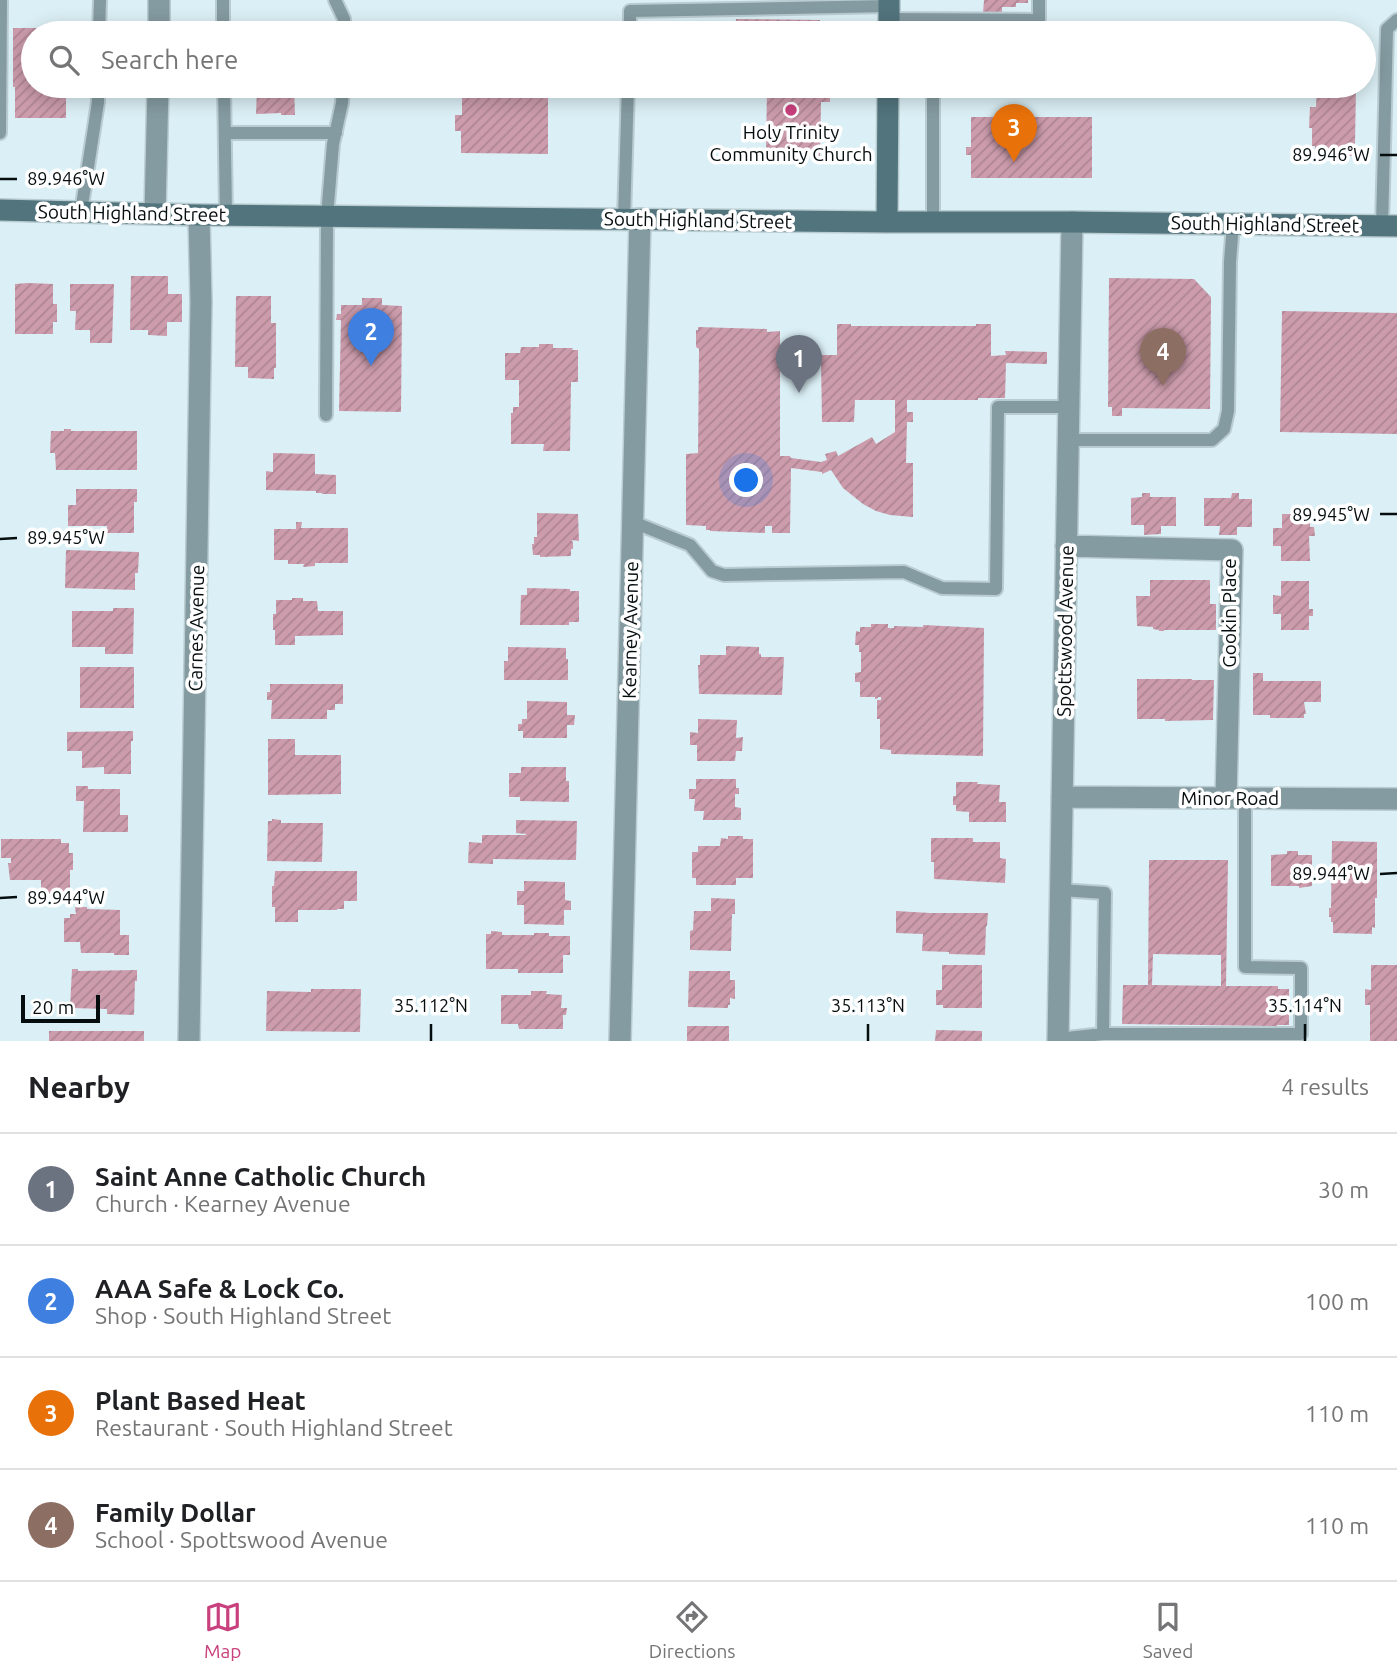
<!DOCTYPE html>
<meta charset="utf-8">
<style>
body{margin:0;font-family:Ubuntu,sans-serif;background:#f2f2f2;color:#202124}
.scale{position:absolute;left:21px;bottom:18px;width:79px;box-sizing:border-box;padding-left:7px;border:4px solid #060d0f;border-top:0;font-size:19px;line-height:24px;white-space:nowrap;color:#060d0f;-webkit-text-stroke:5px #fff;paint-order:stroke}
.you{position:absolute;left:747px;top:481px;width:24px;height:24px;margin:-18px;border:5px solid #fff;border-radius:50%;background:#1a73e8;box-shadow:0 0 0 10px #1a73e833}
.badge{display:grid;place-items:center;width:46px;height:46px;border-radius:50%;background:#c8407d;color:#fff;font-size:23px;font-weight:700}
.pin{position:absolute;translate:-50% -58px;filter:drop-shadow(0 2px 4px #0008)}
.pin::after{content:'';position:absolute;top:37px;width:24px;height:21px;background:inherit;clip-path:polygon(0 0,100% 0,50% 100%)}
.list{margin:0;padding:0;list-style:none}
h2{display:flex;justify-content:space-between;align-items:center;height:91px;margin:0;padding:0 28px;font-size:30px}
h2 small{font-size:23px;font-weight:400;color:#757577}
.list li{display:grid;grid-template-columns:46px 1fr auto;gap:21px;align-items:center;box-sizing:border-box;height:112px;padding:0 28px;border-top:2px solid #e0e0e0}
.list b{display:block;font-size:26px;white-space:nowrap}
.list p{margin:0;font-size:23px;white-space:nowrap;color:#757577}
.list em{font-size:23px;font-style:normal;color:#757577}
.icon{flex:none;width:38px;height:38px;fill:none;stroke:currentColor;stroke-width:2;stroke-linecap:round;stroke-linejoin:round}
.map{position:relative;flex:none;width:1397px;height:1041px;overflow:hidden}
.search{position:absolute;background:#fff;box-shadow:0 4px 18px #0003;left:21px;right:21px;top:21px;height:77px;display:flex;align-items:center;gap:18px;box-sizing:border-box;padding:0 24px;border-radius:38px;color:#757577;font-size:26px}
.sheet{height:539px;background:#fff}
nav{display:flex;justify-content:space-around;align-items:center;box-sizing:border-box;height:98px;border-top:2px solid #e0e0e0;background:#fff;font-size:19px;color:#757577}
nav a{display:grid;justify-items:center;gap:4px}
nav .on{color:#c8407d}
.map>svg:first-child{display:block}
.building{fill:url(#building-hatch);fill-rule:evenodd}
.lines{fill:none;stroke-linecap:round;stroke-linejoin:round}
.lane-casing{stroke:#b9ccd1;stroke-width:16}
.street-casing{stroke:#b9ccd1;stroke-width:24}
.secondary-casing{stroke:#b9ccd1;stroke-width:24}
.lane{stroke:#849ba1;stroke-width:12}
.street{stroke:#849ba1;stroke-width:21}
.secondary{stroke:#52747d;stroke-width:21}
.ticks{fill:none;stroke:#060d0f;stroke-width:2.5}
.poi-dot{fill:#c8407d;stroke:#fff;stroke-width:2.5}
.labels{text-anchor:middle;stroke-width:7;stroke-linejoin:round;paint-order:stroke}
.poi-label{font-size:19px;fill:#060d0f;stroke:#fff}
.street-label{font-size:19px;fill:#060d0f;stroke:#fff}
.ticks-label{font-size:18px;text-anchor:middle;fill:#060d0f;stroke:#fff;stroke-width:7;stroke-linejoin:round;paint-order:stroke}
</style>
<div class="map">
<svg width="1397" height="1041" viewBox="0 0 1397 1041">
<defs>
<pattern id="building-hatch" width="6" height="6" patternUnits="userSpaceOnUse" patternTransform="scale(1.75)"><rect width="6" height="6" fill="#cc9cac"/><path d="M-1 1l2-2M0 6l6-6M5 7l2-2" fill="none" stroke="#ae8593"/></pattern>
</defs>
<rect width="100%" height="100%" fill="#dbf0f6"/>
<!-- building -->
<path class="building" d="M984,0H1028V3H1016V7H1002V13H983Z
M736,19L820,20V30H824V33H735Z
M46,23L71,24V33H33V86H66V118H15V87H13V28H47Z
M479,27L549,28V33H479Z
M252,86H294L295,115H281V113L256,114L257,88H252Z
M462,86H548V154L461,153V131H455V115H462Z
M767,86H830V102H821L820,156L766,155Z
M1317,86H1354V87H1356L1355,144L1354,143L1353,156L1315,155V146H1312V128H1309L1310,107H1316Z
M971,117H1092V178H971V155H966V147H971Z
M131,276H168V294H182V322H167V336L148,335V330H130Z
M1109,278L1194,279L1211,297L1210,409L1122,408V416H1112V407H1108Z
M28,283L53,284V304H57V322H53V334H15V284Z
M70,284H114L112,343H90V330H75L76,311H70Z
M236,296H271V323H276V368H274V379L248,378V367H235Z
M362,298H382V305L402,306L401,412L339,411L341,320H336L337,314H341V305H362Z
M1282,311L1397,313V434L1280,432Z
M837,324H851V326H976V324H991V356L1006,355L1005,351L1047,352V364L1006,363L1005,398H978V400H907V412H913V422H907L906,463H913V517L890,515L876,511L863,504L843,488L831,470L822,474V472L791,468L790,533H772V526H765V533L710,531V530H706V526L686,525V454L698,453L699,349L696,347V330H698V327L767,329V332L780,331V456H790L791,458L821,462L827,460L825,454L836,451L838,456L872,437L876,444L895,432V400H855L854,422H822L821,362H819V357L821,355H837Z
M539,344H553V348H573L572,350H578V382H571L570,451H543L544,444H511V413H513V407H519V380H505V353H520L521,347H539Z
M64,429H71V431H137V470H56L55,453H50L51,431H64Z
M273,453L315,454V474L336,475V494H322V493H316V491L266,490V471L273,472Z
M76,489H137V502H134V533H107V526H68V505H76Z
M1142,493H1150V497H1176V526H1161V534L1144,535V525H1131V498L1142,497Z
M1232,493H1239V499H1252V527H1237V535H1219L1220,526H1204V498H1231Z
M537,513L578,514L579,541L571,540L573,542V549H571V556L540,557V555H533L532,544H534V537H537Z
M1282,514H1310V527H1314L1315,536H1309L1310,561H1281V546H1273V528H1282Z
M296,522H302L301,528H348V563H315V566L303,567L304,564H288V560H274V529H296Z
M66,550L139,552L138,573H135V590L65,588Z
M1150,580H1210V604H1216V630H1164V631H1159V630L1153,629V627L1137,626L1136,596H1150Z
M1281,581H1309V609H1313V616H1309V630H1281V614H1273V595L1281,596Z
M527,588L570,589V591H579V622H569V625H520L521,595H527Z
M292,598H303V601H317L318,611H343V635L295,636V645H275V630H273V614H276V600H292Z
M113,608H134L133,654H105V647H72V611H113Z
M871,624H888V628H894V626L923,627V625L984,628L983,756L891,754V750L880,749V719H877V700H881V697H878V698L875,699V697H860V682H855V673L861,672V652H859V645H855L856,631L860,632V627H871Z
M726,646L759,647V654H761V657H784L782,695L699,694L698,665H700V655H726Z
M508,647L566,648V659H568V680H504V661H508Z
M80,667H134V708H80Z
M1253,673H1263V681H1321V702H1304L1306,714H1304V718H1270V715H1253Z
M1137,679H1192V680H1214L1213,720L1165,721V719H1137Z
M270,684H343V704H335V710H327V719H271L272,700H267V692H270Z
M527,701L567,702V715H575L574,725H567V738H523V731H518V724H522V719H527Z
M698,719L737,720L736,738L743,737L742,751H736L735,761H697V745H690V732L698,733Z
M133,731V741H131V774H104V767L82,768V751H67V732Z
M268,739H295V755H341V794L268,795Z
M521,767H566V781H569V802L520,801V797H509V773H521Z
M696,779H736V788H739V794H735V807L741,808V820H703L704,811H694L695,799H689V789H696Z
M956,782H978L977,784L1000,785L999,802H1006V822H969V812L956,811V805H953V796H956Z
M76,786H88V789H120V815H128V832H83L84,801H76Z
M272,819L281,820V823H323L322,862L267,861L268,821H272Z
M516,820L577,821L576,860L493,859V864L468,863L469,842L482,843V835H526V834L516,833Z
M728,836H743V839H753V878H736V885H696V878H692V852H698V846H720L721,838L728,839Z
M931,838H973V842H1000V858L1006,859L1005,883L934,879V862H931Z
M1,839H61V843H69V853H73V870H70V894H41V880H10L8,863H11V858H1Z
M1332,841L1377,842V898H1375V928L1372,927V934L1333,933V922H1331V917H1329V908H1331Z
M1287,851H1298V855H1312V886L1299,888V886H1271V855L1287,854Z
M1149,860H1228L1226,986H1278V989H1289V1025H1277V1026L1122,1024L1123,985H1148ZM1153,954L1221,955V986L1152,985Z
M275,871H357V901H344V909H337V910H298V922H275V907H272V886H274Z
M524,881L565,882V900L571,901V910H564V925L524,924V905H517V891H524Z
M711,898L735,899V914H732L731,951L690,950V931L693,930L694,911H711Z
M75,907H87V909L120,910V935H129V955H114V953H81L80,942H64V918H70V914H76Z
M896,911L930,913H988L987,926H986L985,955L949,954V952L922,951L923,934L896,933Z
M491,931L502,932V935H534V933H549V936H570V955H563V973H518V969H486V934H491Z
M942,965H982V1008H943V1005H936V990H942Z
M1371,965H1397V1041H1370V1005H1365V989L1371,990Z
M72,969H78V971L137,970V981H135L134,1015L107,1014V1009L70,1008Z
M689,971H730V980H735V999L730,998V1005H728V1008L688,1007Z
M311,989H361L360,1032L266,1031L267,991L311,992Z
M531,991H547L546,994L562,995L561,1008H567L566,1015H563V1029H519L518,1024H501V995H531Z
M687,1026H729V1041H687Z
M936,1030L982,1031V1041H935Z
M49,1031H144V1041H49Z"/>
<g class="lines">
<!-- lane casing -->
<g class="lane-casing">
<path id="lane" d="M223,0V33
M335,0L344,19V33
M889,19L1039,20V0
M99,33L100,0
M630,33V11L889,6
M224,86L226,215
M933,86V222
M0,133L1,0
M225,133H336
M81,212L98,102V86
M624,219L628,86
M1382,226L1387,29L1397,20
M326,415L327,216L333,144L342,103L343,86
M1068,440H1212L1224,429L1228,411L1230,262L1233,224
M633,522L690,545L712,571L724,575L904,572L942,588L996,589L998,407H1068
M1060,890L1105,893L1103,1034
M1058,1039L1103,1034H1301V968L1245,967V798"/>
</g>
<!-- street casing -->
<g class="street-casing">
<path id="street" d="M159,33V0
M155,213L158,86
M1066,546L1232,550L1226,798
M1062,797L1397,799
M189,1041L201,301L199,215
M620,1041L640,219
M1058,1041L1072,222"/>
</g>
<!-- secondary casing -->
<g class="secondary-casing">
<path id="secondary" d="M889,33V0
M0,210L199,215L887,222H1072L1397,226
M887,222L888,86"/>
</g>
<!-- lane -->
<use href="#lane" class="lane"/>
<!-- street -->
<use href="#street" class="street"/>
<!-- secondary -->
<use href="#secondary" class="secondary"/>
</g>
<!-- ticks -->
<path class="ticks" d="M1380,155H1397M0,179H17M1380,514H1397M0,539L17,538M1380,874L1397,873M0,898L17,897M431,1024V1041M868,1024V1041M1305,1024V1041"/>
<!-- markers -->
<circle class="poi-dot" cx="791" cy="110" r="7"/>
<g class="labels">
<!-- poi labels -->
<g class="poi-label">
<text x="791" y="139">Holy Trinity<tspan x="791" dy="22">Community Church</tspan></text>
</g>
<!-- street labels -->
<g class="street-label">
<text transform="translate(132 213) rotate(1)" y="7">South Highland Street</text>
<text transform="translate(698 220) rotate(1)" y="7">South Highland Street</text>
<text transform="translate(1265 224) rotate(1)" y="7">South Highland Street</text>
<text transform="translate(1229 613) rotate(-90)" y="7">Gookin Place</text>
<text transform="translate(196 628) rotate(-89)" y="7">Carnes Avenue</text>
<text transform="translate(630 630) rotate(-89)" y="7">Kearney Avenue</text>
<text transform="translate(1065 631) rotate(-89)" y="7">Spottswood Avenue</text>
<text x="1230" y="805">Minor Road</text>
</g>
</g>
<g class="ticks-label">
<text x="1331" y="161">89.946°W</text>
<text x="66" y="185">89.946°W</text>
<text x="1331" y="521">89.945°W</text>
<text x="66" y="544">89.945°W</text>
<text x="1331" y="880">89.944°W</text>
<text x="66" y="904">89.944°W</text>
<text x="431" y="1012">35.112°N</text>
<text x="868" y="1012">35.113°N</text>
<text x="1305" y="1012">35.114°N</text>
</g>
</svg>
<div class="scale">20 m</div>
<div class="you"></div>
<div class="pin badge" style="left:799px;top:393px;background:#6b7280">1</div>
<div class="pin badge" style="left:371px;top:366px;background:#3f7fe0">2</div>
<div class="pin badge" style="left:1014px;top:162px;background:#e8710a">3</div>
<div class="pin badge" style="left:1163px;top:386px;background:#8d6e63">4</div>
<div class="search"><svg class="icon" aria-label="search" viewBox="0 0 24 24"><circle cx="10" cy="10" r="6"/><path d="M15 15l6 6"/></svg>Search here</div>
</div>
<section class="sheet">
<h2>Nearby<small>4 results</small></h2>
<ul class="list">
<li><span class="badge" style="background:#6b7280">1</span><div><b>Saint Anne Catholic Church</b><p>Church · Kearney Avenue</p></div><em>30 m</em></li>
<li><span class="badge" style="background:#3f7fe0">2</span><div><b>AAA Safe &amp; Lock Co.</b><p>Shop · South Highland Street</p></div><em>100 m</em></li>
<li><span class="badge" style="background:#e8710a">3</span><div><b>Plant Based Heat</b><p>Restaurant · South Highland Street</p></div><em>110 m</em></li>
<li><span class="badge" style="background:#8d6e63">4</span><div><b>Family Dollar</b><p>School · Spottswood Avenue</p></div><em>110 m</em></li>
</ul>
</section>
<nav>
<a class="on"><svg class="icon" aria-label="map" viewBox="0 0 24 24"><path d="M3 6l6-2 6 2 6-2v14l-6 2-6-2-6 2zM9 4v14M15 6v14"/></svg>Map</a>
<a><svg class="icon" aria-label="directions" viewBox="0 0 24 24"><path d="M12 3l9 9-9 9-9-9zM9 14v-3h6M13 9l2 2-2 2"/></svg>Directions</a>
<a><svg class="icon" aria-label="saved" viewBox="0 0 24 24"><path d="M7 4h10v16l-5-4-5 4z"/></svg>Saved</a>
</nav>
